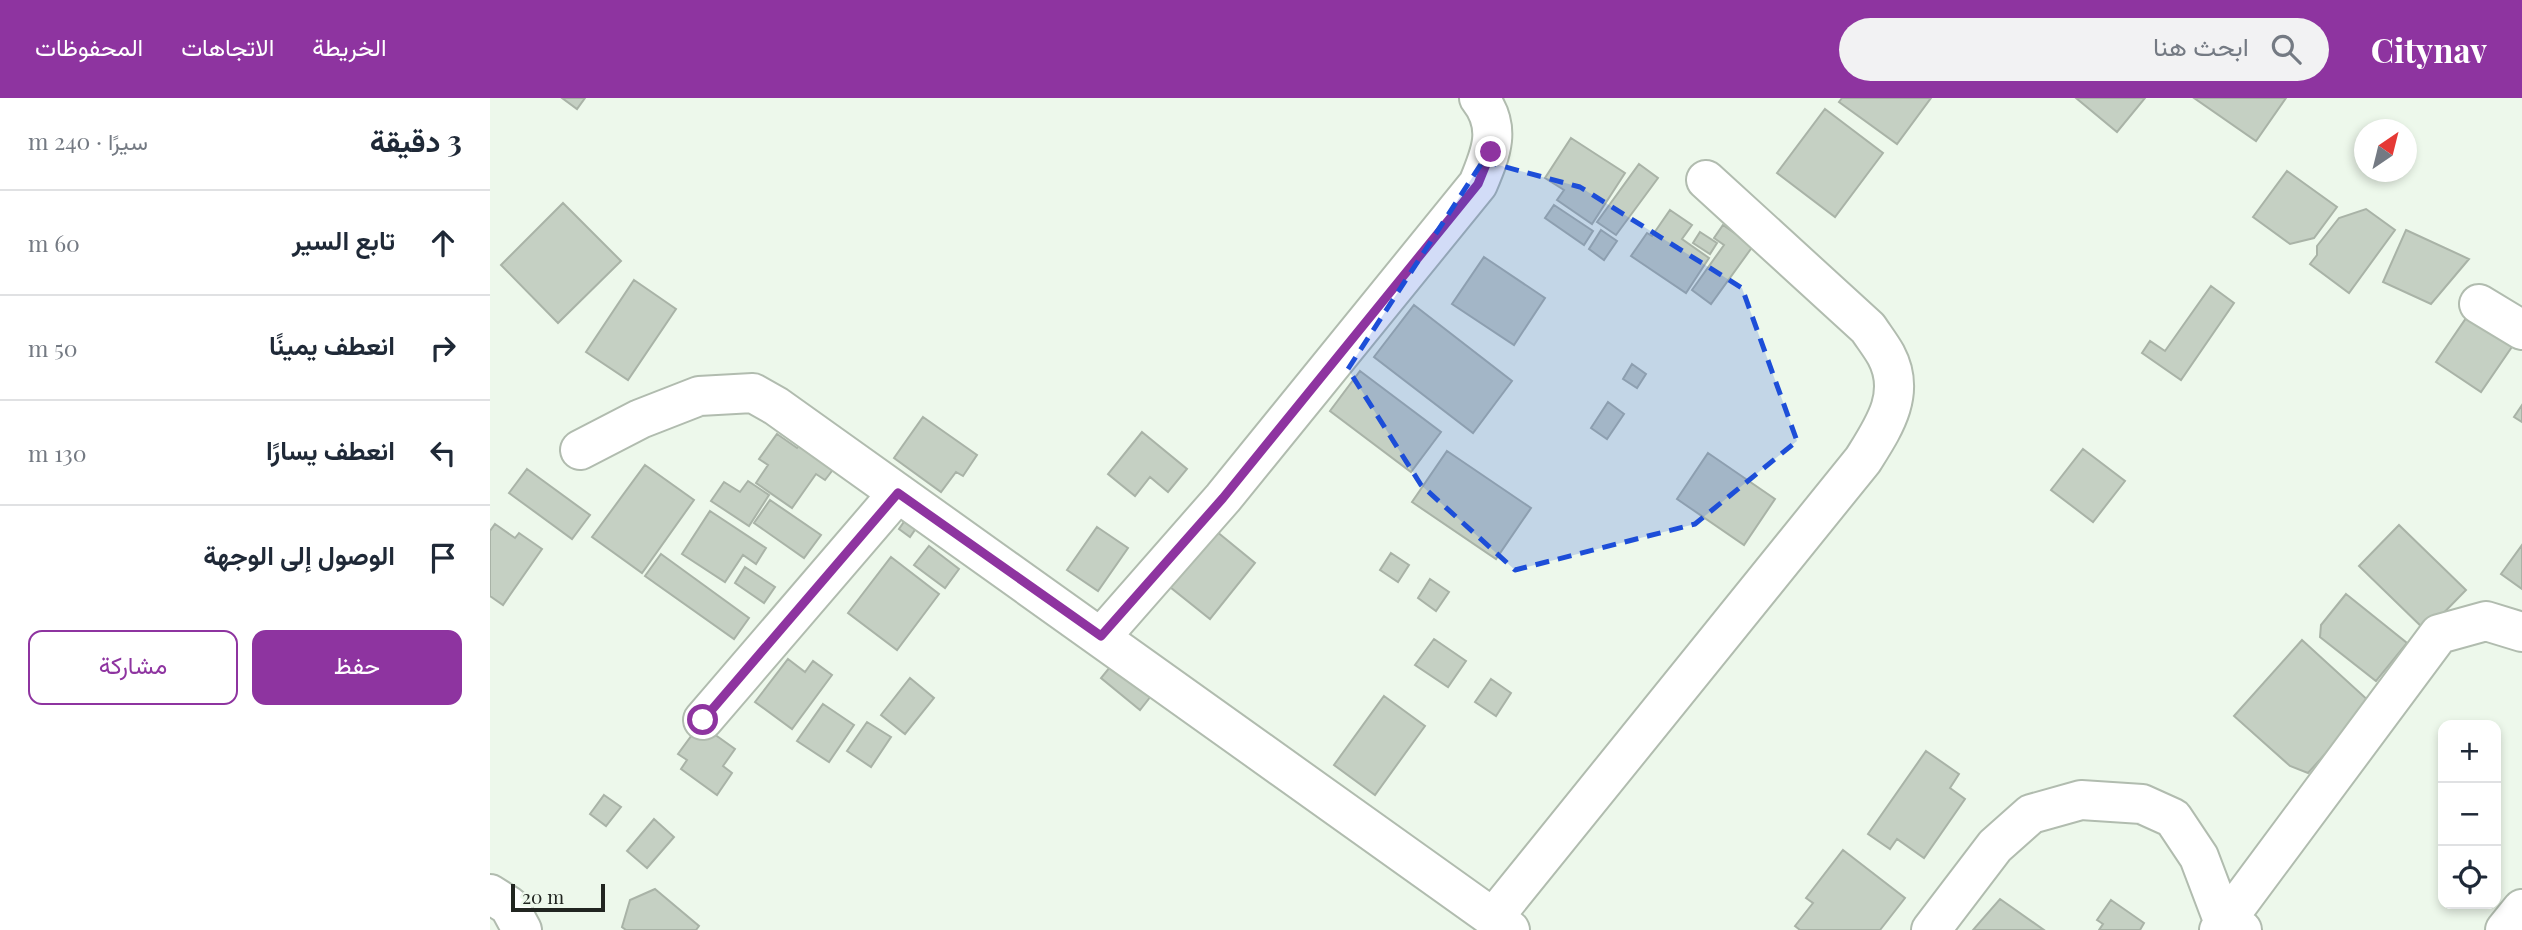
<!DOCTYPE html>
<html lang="ar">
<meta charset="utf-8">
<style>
body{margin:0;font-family:"Playfair Display",Vazirmatn,serif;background:#f2f2f3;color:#1f2937;direction:rtl}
.controls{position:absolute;right:21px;bottom:21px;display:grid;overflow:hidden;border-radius:14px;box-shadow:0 4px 10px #0003}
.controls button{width:63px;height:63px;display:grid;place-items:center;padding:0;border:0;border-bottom:2px solid #e0e1e3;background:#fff;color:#1f2937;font:35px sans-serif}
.compass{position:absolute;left:1864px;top:21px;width:63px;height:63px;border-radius:50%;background:#fff;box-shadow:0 4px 10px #0003;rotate:35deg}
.scale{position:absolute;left:21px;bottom:18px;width:94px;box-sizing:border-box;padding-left:7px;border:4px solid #212520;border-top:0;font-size:19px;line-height:24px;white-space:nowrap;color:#212520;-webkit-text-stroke:5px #edf8eb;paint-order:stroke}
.stop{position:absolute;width:21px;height:21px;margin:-16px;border:5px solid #8e34a0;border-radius:50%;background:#fff}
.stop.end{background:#8e34a0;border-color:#fff;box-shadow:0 2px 7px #0008}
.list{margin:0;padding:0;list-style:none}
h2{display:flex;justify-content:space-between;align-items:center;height:91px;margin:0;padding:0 28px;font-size:30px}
h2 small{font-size:23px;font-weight:400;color:#747a83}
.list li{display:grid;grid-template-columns:46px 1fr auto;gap:21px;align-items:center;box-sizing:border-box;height:105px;padding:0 28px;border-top:2px solid #e0e1e3}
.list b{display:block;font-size:26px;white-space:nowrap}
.list em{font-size:23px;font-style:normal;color:#747a83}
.actions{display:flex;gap:14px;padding:21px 28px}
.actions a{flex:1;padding:16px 0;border:2px solid #8e34a0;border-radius:14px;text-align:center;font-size:24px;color:#8e34a0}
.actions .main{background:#8e34a0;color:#fff}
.icon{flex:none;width:38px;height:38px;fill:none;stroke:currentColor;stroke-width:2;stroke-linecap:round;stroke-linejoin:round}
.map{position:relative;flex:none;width:2032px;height:832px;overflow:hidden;direction:ltr}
header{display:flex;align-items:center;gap:42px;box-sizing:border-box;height:98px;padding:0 35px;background:#8e34a0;color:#fff}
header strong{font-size:33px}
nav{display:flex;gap:38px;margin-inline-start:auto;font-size:24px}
.search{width:490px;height:63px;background:#f2f2f3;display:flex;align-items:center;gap:18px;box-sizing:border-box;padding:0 24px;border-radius:38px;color:#747a83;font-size:26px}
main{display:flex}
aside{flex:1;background:#fff}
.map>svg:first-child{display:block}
.building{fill:#c5d0c3;stroke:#a9b3a7;stroke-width:2}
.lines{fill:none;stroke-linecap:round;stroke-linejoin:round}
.minor-casing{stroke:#b1bcaf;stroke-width:42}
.minor{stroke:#fff;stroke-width:38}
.route{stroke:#8e34a0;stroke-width:9}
.marked{fill:#1d4ed8;fill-opacity:0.2;stroke:#1d4ed8;stroke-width:5;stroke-dasharray:14 9;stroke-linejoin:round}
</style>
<header>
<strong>Citynav</strong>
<div class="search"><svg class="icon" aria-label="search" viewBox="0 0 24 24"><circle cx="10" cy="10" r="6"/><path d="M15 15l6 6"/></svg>ابحث هنا</div>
<nav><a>الخريطة</a><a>الاتجاهات</a><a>المحفوظات</a></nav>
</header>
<main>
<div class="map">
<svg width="2032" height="832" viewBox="0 0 2032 832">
<rect width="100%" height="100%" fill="#edf8eb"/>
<!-- building -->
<path class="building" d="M72,0H95L87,11Z
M1352,0H1441L1407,46L1349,4Z
M1586,0H1655L1627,34Z
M1704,0H1796L1766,43Z
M1335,11L1393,55L1345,119L1287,75Z
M1081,40L1135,75L1102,126L1067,102L1074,92L1055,80Z
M1149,66L1168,80L1126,137L1107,124Z
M1797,73L1847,109L1824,140L1800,146L1763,119Z
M73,105L131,163L68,225L11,167Z
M1064,107L1103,133L1094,147L1055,120Z
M1876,111L1905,132L1859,195L1820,166L1827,157V148L1849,120Z
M1180,112L1202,127L1192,141L1219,160L1196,195L1141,158L1157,135L1162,138Z
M1233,127L1263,148L1221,206L1202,192L1234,147L1224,140Z
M1111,132L1127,143L1114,162L1099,151Z
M1916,132L1979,161L1941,206L1893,184Z
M1210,134L1227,145L1220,156L1203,145Z
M994,159L1055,200L1024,247L962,206Z
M144,182L186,211L138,282L96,254Z
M1721,188L1744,205L1691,282L1652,255L1660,243L1675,253Z
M924,207L1022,283L983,335L884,259Z
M1983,210L2028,240L1991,294L1946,264Z
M1142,266L1156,276L1147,290L1133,281Z
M870,273L951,334L921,374L840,313Z
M1118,304L1134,316L1117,341L1101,330Z
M2032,307V324L2024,319Z
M433,319L487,357L473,378L466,374L451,394L404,360Z
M652,334L697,371L678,394L660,379L645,398L618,376Z
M287,336L307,350L311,345L345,369L335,382L326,376L302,410L266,385L278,367L269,361Z
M1593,351L1635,383L1603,424L1561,392Z
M957,353L1041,410L1006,461L922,404Z
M1218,355L1285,401L1254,447L1187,401Z
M155,367L204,402L152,475L102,439Z
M37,371L100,417L82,441L19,395Z
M258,383L279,397L259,428L221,403L234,384L250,394Z
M280,402L331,437L314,460L264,425Z
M220,413L276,450L266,466L253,457L235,484L192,456Z
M418,418L429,426L420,439L409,431Z
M5,426L25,440L29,435L52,451L13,507L0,498V433Z
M1909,427L1976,492L1936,533L1869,468Z
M607,429L638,450L608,493L577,472Z
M726,433L765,465L720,521L680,489Z
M2032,447V491L2011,476Z
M439,448L469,471L455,490L424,467Z
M901,455L919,467L908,484L890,472Z
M171,456L259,520L244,541L155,478Z
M401,459L449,496L407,552L358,515Z
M255,469L285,489L274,505L245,485Z
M940,481L959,494L946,513L928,500Z
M1856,496L1917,545L1886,583L1830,539L1831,527Z
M944,541L976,563L958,589L925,567Z
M1812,542L1881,605L1818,675L1800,668L1744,618Z
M629,558L668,589L650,612L611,580Z
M298,561L315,574L323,563L342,577L302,631L265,604Z
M420,580L444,600L415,636L391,617Z
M1001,581L1021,595L1006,618L985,604Z
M894,598L935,628L885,697L844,667Z
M333,606L364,627L339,664L307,643Z
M377,624L401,639L381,669L357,653Z
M210,626L245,651L233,668L242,675L227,697L191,671L197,662L188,656Z
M1436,653L1469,676L1460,690L1475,701L1434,760L1407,741L1400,751L1378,736Z
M114,697L131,709L116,728L100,716Z
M164,721L184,739L157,770L137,753Z
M1353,752L1415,800L1390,832H1310L1305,828L1323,805L1316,800Z
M165,791L209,828L206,832H136L132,829L140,802Z
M1510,801L1554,832H1483Z
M1621,802L1654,825L1650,832H1609L1613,826L1607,822Z"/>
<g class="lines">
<!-- minor casing -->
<g class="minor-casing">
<path id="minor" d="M1989,206L2032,232
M90,352L150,321L209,298L263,295L286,308L1020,832
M611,539L733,400L988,86C1001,55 1012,29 989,0
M213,622L408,395
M0,796L19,808L32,832
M1003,820L1373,362C1393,330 1417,296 1396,257C1391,248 1384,239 1378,230L1216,82
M1441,832L1505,748L1541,716L1591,702L1652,706L1683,720L1709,759L1734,825L1752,832
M1729,832L1949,536L1996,523L2032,534
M2015,832L2032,811"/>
</g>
<!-- minor -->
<use href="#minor" class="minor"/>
</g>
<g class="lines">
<!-- route -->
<path class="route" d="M213,622L408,395L611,538L733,400L988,86L1001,54"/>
</g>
<!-- marked area -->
<path class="marked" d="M993,63L1090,89L1252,190L1307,343L1205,426L1025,472L931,387L858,271Z"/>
</svg>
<div class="controls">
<button>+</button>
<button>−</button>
<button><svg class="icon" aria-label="locate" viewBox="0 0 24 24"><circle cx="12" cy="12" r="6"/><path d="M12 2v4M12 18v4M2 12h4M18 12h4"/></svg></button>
</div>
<svg class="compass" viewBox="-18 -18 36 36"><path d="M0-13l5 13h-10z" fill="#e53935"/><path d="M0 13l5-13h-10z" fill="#747a83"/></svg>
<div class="scale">20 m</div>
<div class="stop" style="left:213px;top:622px"></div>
<div class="stop end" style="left:1001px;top:54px"></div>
</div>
<aside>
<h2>3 دقيقة<small>سيرًا · 240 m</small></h2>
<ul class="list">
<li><svg class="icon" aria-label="ahead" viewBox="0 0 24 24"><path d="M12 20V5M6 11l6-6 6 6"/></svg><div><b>تابع السير</b></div><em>60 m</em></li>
<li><svg class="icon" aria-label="right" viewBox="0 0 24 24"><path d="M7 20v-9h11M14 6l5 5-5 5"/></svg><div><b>انعطف يمينًا</b></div><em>50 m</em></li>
<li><svg class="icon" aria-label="left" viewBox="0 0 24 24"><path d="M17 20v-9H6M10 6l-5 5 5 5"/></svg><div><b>انعطف يسارًا</b></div><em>130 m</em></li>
<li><svg class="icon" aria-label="arrive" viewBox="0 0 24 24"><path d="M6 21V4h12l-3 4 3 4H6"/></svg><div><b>الوصول إلى الوجهة</b></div></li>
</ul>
<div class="actions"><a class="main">حفظ</a><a>مشاركة</a></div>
</aside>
</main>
